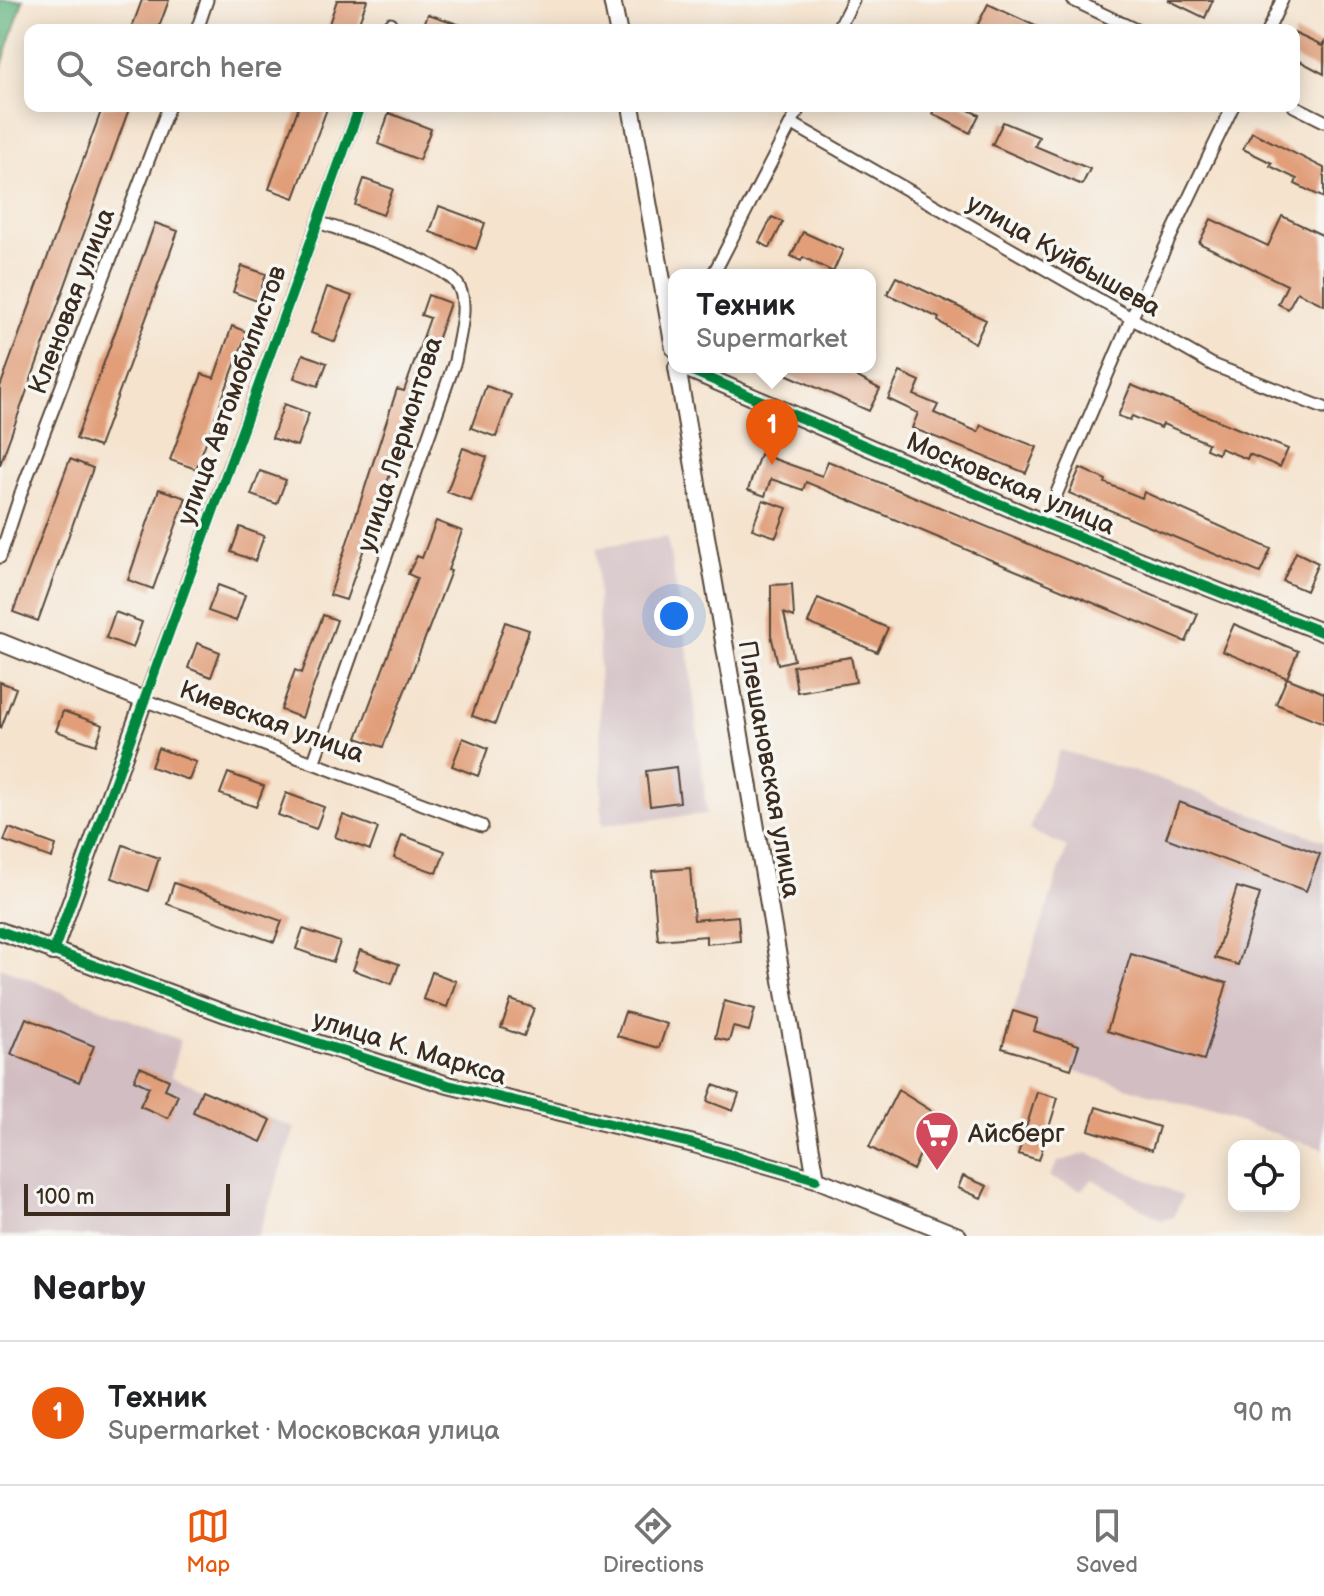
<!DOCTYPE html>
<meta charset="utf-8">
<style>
body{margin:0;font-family:"Balsamiq Sans",sans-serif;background:#f6f6f6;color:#202124}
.controls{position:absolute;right:24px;bottom:24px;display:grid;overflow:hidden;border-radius:16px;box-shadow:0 4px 20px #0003}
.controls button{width:72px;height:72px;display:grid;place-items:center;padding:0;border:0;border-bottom:2px solid #e0e0e0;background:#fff;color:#202124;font:40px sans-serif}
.scale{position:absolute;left:24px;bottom:20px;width:206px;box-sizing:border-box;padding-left:8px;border:4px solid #3b2a1e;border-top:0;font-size:22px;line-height:28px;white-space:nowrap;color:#3b2a1e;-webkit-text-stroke:6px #f6f6f2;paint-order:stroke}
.you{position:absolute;left:674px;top:616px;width:28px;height:28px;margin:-20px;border:6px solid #fff;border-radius:50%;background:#1a73e8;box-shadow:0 0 0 12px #1a73e833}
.badge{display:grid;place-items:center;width:52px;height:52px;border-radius:50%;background:#ea580c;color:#fff;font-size:26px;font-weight:700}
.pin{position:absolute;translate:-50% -66px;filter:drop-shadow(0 2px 4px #0008)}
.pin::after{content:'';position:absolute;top:42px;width:28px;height:24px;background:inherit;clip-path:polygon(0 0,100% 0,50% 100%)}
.popup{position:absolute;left:668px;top:269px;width:208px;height:104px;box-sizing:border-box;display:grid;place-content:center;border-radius:16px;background:#fff;filter:drop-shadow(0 2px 6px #0005);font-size:26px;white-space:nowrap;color:#757577}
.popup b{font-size:30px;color:#202124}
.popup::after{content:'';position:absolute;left:50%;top:100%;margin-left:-16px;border:16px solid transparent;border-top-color:#fff}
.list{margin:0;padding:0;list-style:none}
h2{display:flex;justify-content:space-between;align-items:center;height:104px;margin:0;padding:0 32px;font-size:34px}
h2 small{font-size:26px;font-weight:400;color:#757577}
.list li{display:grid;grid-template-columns:52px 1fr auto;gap:24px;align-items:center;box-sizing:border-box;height:144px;padding:0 32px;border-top:2px solid #e0e0e0}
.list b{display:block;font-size:30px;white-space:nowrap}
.list p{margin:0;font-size:26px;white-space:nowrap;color:#757577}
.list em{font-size:26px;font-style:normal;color:#757577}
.icon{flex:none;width:44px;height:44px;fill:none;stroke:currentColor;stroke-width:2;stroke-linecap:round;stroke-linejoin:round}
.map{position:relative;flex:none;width:1324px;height:1236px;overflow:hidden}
.search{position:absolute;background:#fff;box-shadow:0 4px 20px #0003;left:24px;right:24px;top:24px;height:88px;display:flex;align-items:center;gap:20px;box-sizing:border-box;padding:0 28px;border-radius:16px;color:#757577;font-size:30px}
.sheet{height:248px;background:#fff}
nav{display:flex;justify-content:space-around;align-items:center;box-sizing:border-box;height:112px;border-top:2px solid #e0e0e0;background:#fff;font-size:22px;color:#757577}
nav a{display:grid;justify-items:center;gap:4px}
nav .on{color:#ea580c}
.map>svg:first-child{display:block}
.industrial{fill:#d2bec2}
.forest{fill:#60b27f;stroke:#4e6e4e;stroke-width:2}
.building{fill:#e19e79}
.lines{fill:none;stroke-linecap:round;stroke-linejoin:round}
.street-casing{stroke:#574638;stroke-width:15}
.secondary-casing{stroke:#574638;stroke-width:20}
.street{stroke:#fff;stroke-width:11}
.secondary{stroke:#fff;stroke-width:16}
.cycleway-casing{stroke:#f6f6f2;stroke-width:15}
.cycleway{stroke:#00873e;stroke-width:10}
.labels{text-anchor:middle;stroke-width:7;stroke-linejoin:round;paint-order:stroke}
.street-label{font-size:26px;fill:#3b2a1e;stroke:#f6f6f2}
.poi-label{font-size:26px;fill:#3b2a1e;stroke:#f6f6f2;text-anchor:start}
</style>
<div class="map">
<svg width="1324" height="1236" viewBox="0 0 1324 1236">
<rect width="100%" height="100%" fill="#f6f6f2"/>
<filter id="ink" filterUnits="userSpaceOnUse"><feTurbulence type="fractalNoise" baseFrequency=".0125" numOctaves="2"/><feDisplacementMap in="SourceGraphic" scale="16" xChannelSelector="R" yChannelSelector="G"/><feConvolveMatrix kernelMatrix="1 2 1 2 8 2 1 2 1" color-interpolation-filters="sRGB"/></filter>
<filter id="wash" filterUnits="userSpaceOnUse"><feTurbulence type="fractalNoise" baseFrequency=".006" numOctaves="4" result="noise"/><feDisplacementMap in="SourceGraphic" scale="32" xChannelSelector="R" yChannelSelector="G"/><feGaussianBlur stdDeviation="1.8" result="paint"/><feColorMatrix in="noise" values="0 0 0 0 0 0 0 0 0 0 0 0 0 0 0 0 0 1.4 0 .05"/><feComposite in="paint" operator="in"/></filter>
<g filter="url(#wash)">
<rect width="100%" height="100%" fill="#f5e3ce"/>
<!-- industrial -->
<path class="industrial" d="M667,537L689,658L707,814L602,825L597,548Z
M1060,750L1169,782L1324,841V1149L1001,1048L1067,847L1029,830Z
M0,967L180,1040L171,1076L295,1128L258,1236H0Z
M1087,1153L1183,1196L1173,1217L1161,1220L1093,1179L1081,1190L1049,1177L1058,1162Z"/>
<!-- forest -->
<path class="forest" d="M0,0H23L0,71Z"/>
<g id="blocks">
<!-- building -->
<path class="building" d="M142,0H169L158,30H131Z
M337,0H367L356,30H327Z
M1168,0H1213L1205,18Z
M988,4L1044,30H986L977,26Z
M428,14L470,28L469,30H422Z
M1294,33L1322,46L1324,43V74L1294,58Z
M103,106H130L0,465V387Z
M299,106H328L294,198L269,189Z
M937,106H961L979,115L970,133L933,114Z
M389,113L431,129L419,160L378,144Z
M1003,122L1039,137L1035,146L1090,169L1082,185L992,145Z
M1252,132L1324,168V198L1295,184L1297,179L1270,166L1272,163L1243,149Z
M364,179L393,189L383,215L355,205Z
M439,206L485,223L476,249L430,232Z
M1282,216L1324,236V305L1297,292L1288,309L1278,304L1287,285L1199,243L1211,219L1268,246Z
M772,217L783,222L770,248L759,242Z
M155,223L178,231L99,447L76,439Z
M803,232L843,250L833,272L803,257L801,261L791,256Z
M242,266L266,274L257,301L233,292Z
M896,277L986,320L975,343L938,321L939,318L887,294Z
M327,287L352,296L335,342L311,333Z
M428,295L450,303L346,600L330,595L397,389L404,391L430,318L421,315Z
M232,326L247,332L196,469L170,460L202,374L214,378Z
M303,354L327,363L318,386L294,378Z
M770,367H852L850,373L880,389L869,411Z
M900,372L920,381L914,395L938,405L934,413L978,432L981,425L1037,447L1026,473L912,428L918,413L888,399Z
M1131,385L1288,449L1280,467L1249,454L1247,459L1220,448L1218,454L1206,449L1208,443L1163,424L1161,428L1132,416L1130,420L1118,416Z
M486,386L511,395L496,437L471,428Z
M284,404L309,413L297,446L272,438Z
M463,448L487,457L471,501L447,492Z
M760,454L822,476L828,461L1198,614L1186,642L806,482L803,490L771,479L765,496L748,490Z
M70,459L93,468L38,621L13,612Z
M1080,468L1106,480L1105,483L1142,498L1144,492L1271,549L1260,573L1069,493Z
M260,471L286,480L277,504L251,495Z
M159,489L186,498L153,589L128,580Z
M763,500L787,508L776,537L752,529Z
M436,521L462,531L448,570L451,571L383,747L357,738L417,578L408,574L417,556L422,558Z
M240,527L264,536L255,561L231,552Z
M1296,552L1318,563L1306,591L1283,581Z
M792,584L794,617L784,613L794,660L778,664L771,635V585Z
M218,585L245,595L236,621L208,611Z
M818,598L888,628L877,652L808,623Z
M115,612L142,622L133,648L106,638Z
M323,615L337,620L302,718L281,710L295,670L302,673Z
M505,622L529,630L495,724L472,716Z
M1234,624L1298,651L1287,678L1222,651Z
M197,643L220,652L211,677L188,668Z
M851,657L856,682L797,692L793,666Z
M1287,678L1324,693V723L1276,704Z
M0,682L16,688L1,728H0Z
M63,711L103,725L96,745L56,731Z
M463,738L488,748L478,776L452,766Z
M158,748L196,762L189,780L151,767Z
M676,767L680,802L650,806L646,771Z
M228,773L264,786L256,807L220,794Z
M286,793L324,807L316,829L278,815Z
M1179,802L1320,854L1306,891L1166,838Z
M343,815L378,828L370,850L335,837Z
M9,828L56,845L52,858L4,841Z
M402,835L445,851L437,873L394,858Z
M123,845L159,858L148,891L112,878Z
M690,868L694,920L738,916L740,941L706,944V936L658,940L652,871Z
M174,883L282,921L274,942L167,904Z
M1237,887L1260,894L1238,965L1215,958Z
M303,929L340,942L333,962L296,949Z
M360,950L399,964L392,984L353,970Z
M1131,954L1227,983L1204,1060L1107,1031Z
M432,972L456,981L447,1007L423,999Z
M511,1000L534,1008L524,1036L501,1028Z
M724,1001L755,1009L749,1031L733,1027L729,1041L715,1038Z
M1013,1011L1038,1019L1034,1031L1079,1045L1071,1069L1002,1048Z
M625,1012L667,1024L659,1048L617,1036Z
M26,1018L94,1046L79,1082L11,1054Z
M140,1067L169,1080L165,1089L178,1095L168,1118L140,1106L149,1087L134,1080Z
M713,1085L739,1094L733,1111L707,1101Z
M202,1090L271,1120L261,1142L193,1112Z
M898,1090L938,1115L913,1170L869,1147Z
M1037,1092L1058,1098L1039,1160L1018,1154Z
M1096,1107L1159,1127L1152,1150L1089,1130Z
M963,1176L987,1186L981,1198L958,1188Z"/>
</g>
</g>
<g filter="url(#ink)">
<use href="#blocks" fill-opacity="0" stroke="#574638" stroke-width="2"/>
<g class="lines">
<!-- street casing -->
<g class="street-casing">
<path id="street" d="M1073,0L1136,30
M197,30L207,0
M388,30L390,23
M838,30L853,0
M1268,30L1282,0
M360,106L144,700L482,826
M1294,106L1324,121
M791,123L1213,365L1324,408
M713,275L800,106
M1044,523L1131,319L1233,106
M0,557L22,490L169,106
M314,761L455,361C458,340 469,306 459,287C447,262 346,232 318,222"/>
</g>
<!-- secondary casing -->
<g class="secondary-casing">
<path id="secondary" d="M612,0L618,30
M631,106L674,348
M677,367L816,1179
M683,367L1044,523L1324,633
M0,642L144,700L53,952
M0,931L226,1014L448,1085L694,1144L816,1179L958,1236"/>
</g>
<!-- street -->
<use href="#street" class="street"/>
<!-- secondary -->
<use href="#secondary" class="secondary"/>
<!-- cycleway casing -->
<g class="cycleway-casing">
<path id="cycleway" d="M683,367L1044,523L1324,633
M0,931L226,1014L448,1085L694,1144L816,1179
M53,952L360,106"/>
</g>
<!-- cycleway -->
<use href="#cycleway" class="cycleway"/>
</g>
</g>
<!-- icons -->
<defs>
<g id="supermarket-pin" transform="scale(2.3)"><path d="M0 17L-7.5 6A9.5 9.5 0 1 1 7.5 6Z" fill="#d1495b" stroke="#f6f6f2"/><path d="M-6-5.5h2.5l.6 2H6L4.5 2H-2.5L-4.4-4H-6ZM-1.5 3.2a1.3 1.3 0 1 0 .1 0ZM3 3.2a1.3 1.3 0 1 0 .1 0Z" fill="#fff"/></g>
</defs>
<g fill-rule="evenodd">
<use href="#supermarket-pin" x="937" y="1133"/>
</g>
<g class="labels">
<!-- street labels -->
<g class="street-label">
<text transform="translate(1064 255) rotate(30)" y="9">улица Куйбышева</text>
<text transform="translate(71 301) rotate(-69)" y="9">Кленовая улица</text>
<text transform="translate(231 395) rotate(-70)" y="9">улица Автомобилистов</text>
<text transform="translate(399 444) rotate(-72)" y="9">улица Лермонтова</text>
<text transform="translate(1011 483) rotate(23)" y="9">Московская улица</text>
<text transform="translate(272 721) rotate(20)" y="9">Киевская улица</text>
<text transform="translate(770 769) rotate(80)" y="9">Плешановская улица</text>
<text transform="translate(410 1047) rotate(17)" y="9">улица К. Маркса</text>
</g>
<!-- poi labels -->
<g class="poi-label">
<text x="968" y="1142">Айсберг</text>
</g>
</g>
</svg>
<div class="controls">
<button><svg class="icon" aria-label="locate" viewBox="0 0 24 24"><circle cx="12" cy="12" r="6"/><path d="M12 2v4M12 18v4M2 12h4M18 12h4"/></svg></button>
</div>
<div class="scale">100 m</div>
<div class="you"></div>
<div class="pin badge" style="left:772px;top:465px">1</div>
<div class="popup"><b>Техник</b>Supermarket</div>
<div class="search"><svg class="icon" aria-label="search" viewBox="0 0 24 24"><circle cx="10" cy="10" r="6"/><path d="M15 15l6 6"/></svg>Search here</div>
</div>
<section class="sheet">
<h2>Nearby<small></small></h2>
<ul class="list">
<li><span class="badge">1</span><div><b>Техник</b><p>Supermarket · Московская улица</p></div><em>90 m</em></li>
</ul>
</section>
<nav>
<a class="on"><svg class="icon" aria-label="map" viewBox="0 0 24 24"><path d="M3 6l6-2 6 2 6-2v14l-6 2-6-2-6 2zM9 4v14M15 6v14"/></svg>Map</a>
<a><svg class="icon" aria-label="directions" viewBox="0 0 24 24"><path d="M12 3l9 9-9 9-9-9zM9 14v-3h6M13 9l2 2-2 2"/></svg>Directions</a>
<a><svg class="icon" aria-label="saved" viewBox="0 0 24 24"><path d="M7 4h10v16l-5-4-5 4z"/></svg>Saved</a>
</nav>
